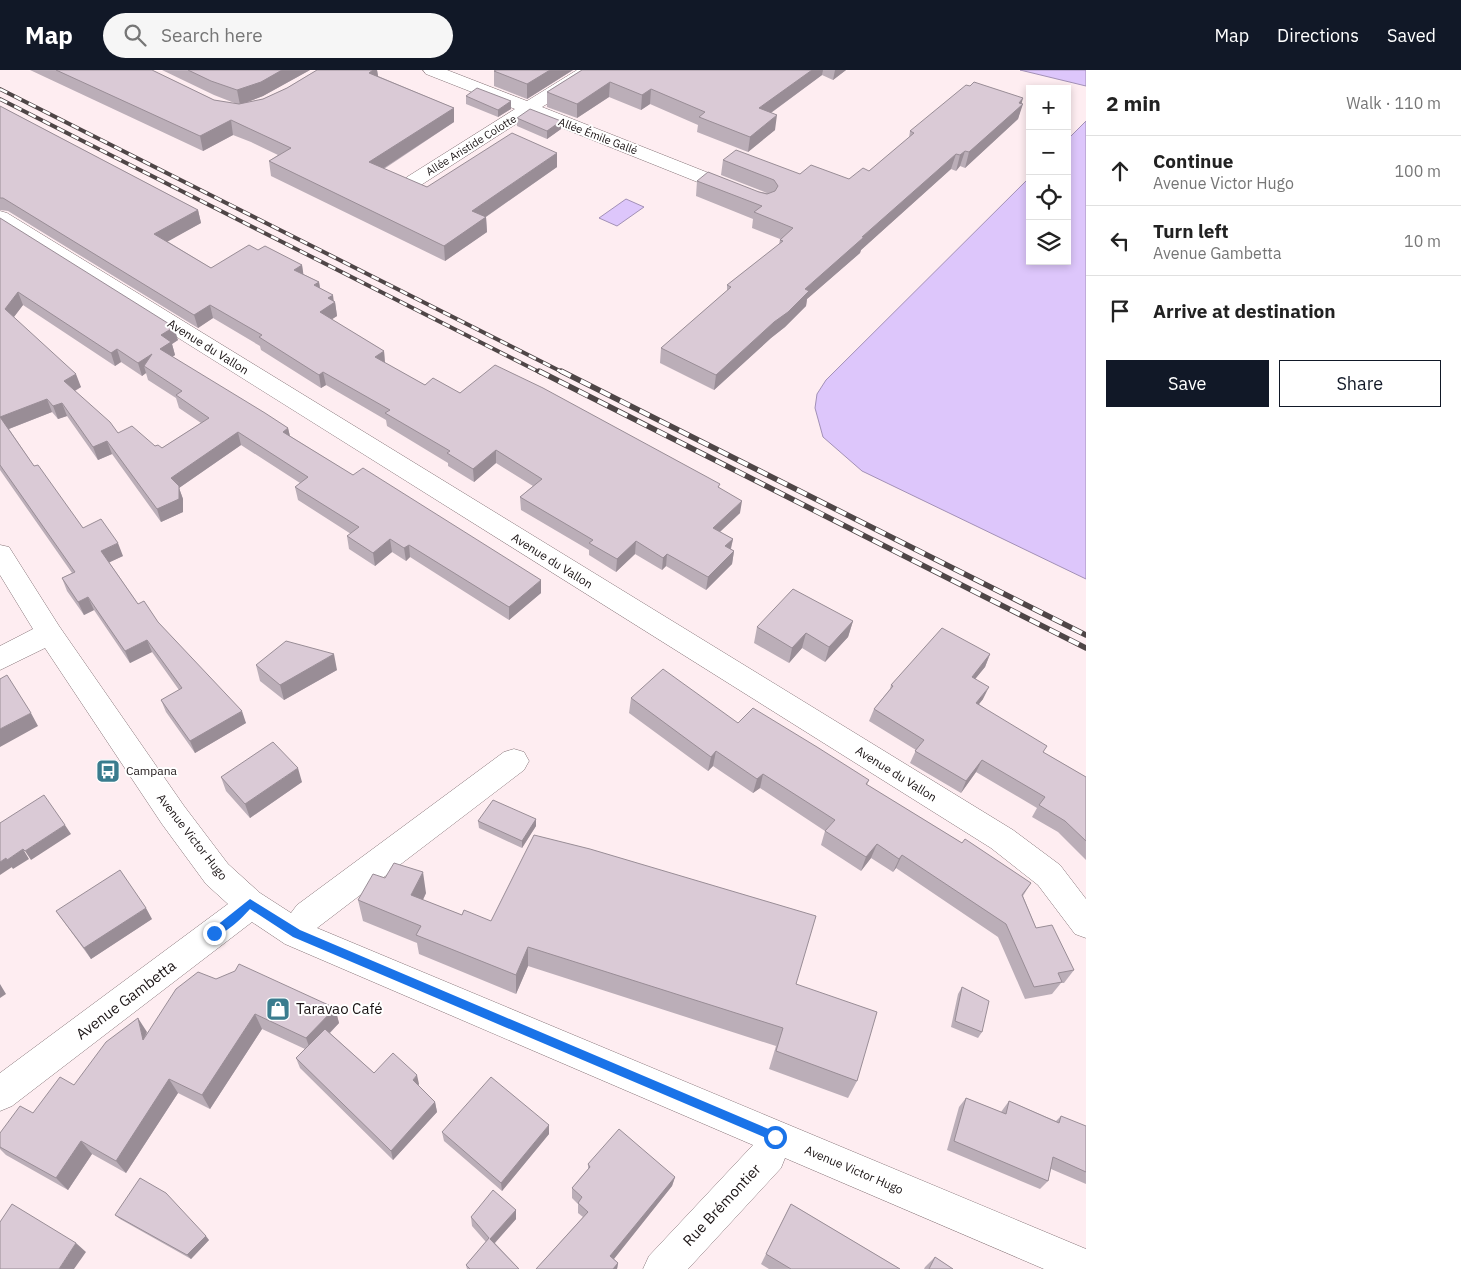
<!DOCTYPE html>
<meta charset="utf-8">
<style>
body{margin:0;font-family:"IBM Plex Sans",sans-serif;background:#f6f6f6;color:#222}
.controls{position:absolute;right:15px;top:15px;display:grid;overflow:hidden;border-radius:0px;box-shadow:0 2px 8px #0003}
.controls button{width:45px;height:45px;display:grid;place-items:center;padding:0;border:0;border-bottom:1px solid #e0e0e0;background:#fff;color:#222;font:25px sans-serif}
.stop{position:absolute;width:15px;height:15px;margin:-11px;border:4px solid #1a73e8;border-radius:50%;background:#fff}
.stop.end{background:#1a73e8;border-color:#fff;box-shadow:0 1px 5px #0008}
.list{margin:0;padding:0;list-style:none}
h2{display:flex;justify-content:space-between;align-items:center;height:65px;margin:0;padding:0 20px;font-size:21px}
h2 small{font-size:16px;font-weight:400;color:#767676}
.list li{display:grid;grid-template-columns:32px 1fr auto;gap:15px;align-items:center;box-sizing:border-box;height:70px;padding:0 20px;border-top:1px solid #e0e0e0}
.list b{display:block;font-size:19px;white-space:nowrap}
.list p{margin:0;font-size:16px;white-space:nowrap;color:#767676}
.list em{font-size:16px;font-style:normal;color:#767676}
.actions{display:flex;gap:10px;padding:15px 20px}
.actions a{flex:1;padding:11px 0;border:1px solid #111827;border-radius:0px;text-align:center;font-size:18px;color:#111827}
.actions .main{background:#111827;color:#fff}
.icon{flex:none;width:28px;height:28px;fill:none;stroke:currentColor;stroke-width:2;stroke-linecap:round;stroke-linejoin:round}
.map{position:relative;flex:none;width:1086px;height:1199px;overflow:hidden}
header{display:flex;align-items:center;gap:30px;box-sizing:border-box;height:70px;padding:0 25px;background:#111827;color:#fff}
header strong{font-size:24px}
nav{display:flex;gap:28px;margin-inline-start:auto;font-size:18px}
.search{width:350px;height:45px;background:#f6f6f6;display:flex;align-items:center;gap:12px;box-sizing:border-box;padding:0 18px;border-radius:28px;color:#767676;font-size:19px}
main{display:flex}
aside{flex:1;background:#fff}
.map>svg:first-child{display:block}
.water{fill:#ddc6fb;stroke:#a290b6}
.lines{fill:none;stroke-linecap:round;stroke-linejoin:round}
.minor-casing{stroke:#857377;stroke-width:1}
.minor{fill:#fff;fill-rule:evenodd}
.rail-far1-casing{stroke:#4f4647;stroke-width:4}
.rail-casing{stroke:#4f4647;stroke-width:5.5}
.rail-far1{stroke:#fff;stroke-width:2.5;stroke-dasharray:8;stroke-linecap:butt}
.rail{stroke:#fff;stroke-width:4;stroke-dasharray:11;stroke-linecap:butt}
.wall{fill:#bbaeb8;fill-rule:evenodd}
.shaded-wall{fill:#998d96}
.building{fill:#dacad6;stroke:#998d96;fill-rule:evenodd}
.route{fill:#1a73e8}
.labels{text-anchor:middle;stroke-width:4;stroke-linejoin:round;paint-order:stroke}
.far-street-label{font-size:11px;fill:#1a1314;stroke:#fff}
.street-label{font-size:12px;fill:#1a1314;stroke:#fff}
.poi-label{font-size:12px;fill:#1a1314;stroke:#fff;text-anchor:start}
.near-street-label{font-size:15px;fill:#1a1314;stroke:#fff}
.near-poi-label{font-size:15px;fill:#1a1314;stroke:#fff;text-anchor:start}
</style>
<header>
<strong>Map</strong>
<div class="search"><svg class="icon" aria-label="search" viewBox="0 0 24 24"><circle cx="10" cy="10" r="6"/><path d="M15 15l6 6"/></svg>Search here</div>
<nav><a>Map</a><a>Directions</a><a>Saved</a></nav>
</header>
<main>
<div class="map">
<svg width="1086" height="1199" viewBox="0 0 1086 1199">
<rect width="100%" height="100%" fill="#feedf1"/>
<!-- water -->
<path class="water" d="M1020,0H1086V16Z
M1086,51V509L862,401L823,367L815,338L817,324L826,310L1030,107V191H1067V70Z
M626,129L644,137L617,156L599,148Z"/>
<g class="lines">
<!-- minor casing -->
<g class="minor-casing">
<path id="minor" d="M423,0H447L527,31L577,0H598L595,4L542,37L744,117L747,121L744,125L737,127L730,125L530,45L421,115L414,117L407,115L404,111L407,107L515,39L426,4Z
M0,141L7,143L1013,760L1060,795L1086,829V868L1075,864L1038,815L991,778L0,156Z
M0,475L9,477L59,556L184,736L228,794L260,823L291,843L297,835L504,682L514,679L524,682L529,691L524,700L317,858L1086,1179V1199H1044L785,1088L781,1098L688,1199H643L649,1186L753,1075L285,874L252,852L12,1036L0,1041V1003L228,834L206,814L162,754L45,578L0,600V576L33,559L0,505Z"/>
</g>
<!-- minor -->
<use href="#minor" class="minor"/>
<!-- rail-far1 casing -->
<g class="rail-far1-casing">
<path id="rail-far1" d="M0,19L564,303
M0,29L541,303"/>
</g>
<!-- rail casing -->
<g class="rail-casing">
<path id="rail" d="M539,301L1086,578
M561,301L1086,565"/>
</g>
<!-- rail-far1 -->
<use href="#rail-far1" class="rail-far1"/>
<!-- rail -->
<use href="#rail" class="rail"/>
</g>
<!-- wall -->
<path class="wall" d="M30,0H152L214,30L237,34L214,25L162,0H310L263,26L245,33L263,29L287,18L317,0H377L378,6L454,38V52L384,99L427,117L557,83V97L486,147L487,162L445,191L271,106L269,91L278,85L251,72L233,65L203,81Z
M573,0L527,29L494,16V1Z
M582,0H846L833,10L822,5L771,43L775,60L748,82L697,62L698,55L650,34L641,40L609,27L577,48L547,37V22Z
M466,26L511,31V39L498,47L466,34Z
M1022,34L1018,49L965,98L960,96L956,101L951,99L861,180L860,183L807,229L806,236L785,257L771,268L714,320L660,293L661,278L727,221V215L779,175L780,169L752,158L753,149L696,126L697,111L767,123L721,105L723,90L800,104L849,109L869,101L909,68L910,61Z
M0,36L198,140L201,153L167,171L211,198L258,180L302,195L303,204L319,212L320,218L335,232L337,246L331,249L384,281L385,293L425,315L460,323L720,418L740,443L720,462L733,469L731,479L734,481L732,494L706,520L666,496L662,500L635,484L616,502L589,485V480L521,440L520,427L533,416L496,393L474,412L448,396V393L387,356L386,350L326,315L321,318L261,280L260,276L213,248L198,258L8,141L0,140Z
M517,48L561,51V59L547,69L517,56Z
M0,148L178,270L172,274L175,285L172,287L288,358L290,366L541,523L509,550L410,487L406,491L392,482L375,496L349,479L347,466L351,464L298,430L295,417L300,413L241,375L179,418L183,429V442L161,452L112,384L98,390L67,346L58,349L52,342L9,359L34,396L83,458L123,486L109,492L138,534L158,552L246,653L195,683L166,642L161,630L179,620L152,582L130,593L94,540L84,545L67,521L62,508L72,503L0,400ZM23,235L115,296L121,292L142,306L146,303L148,310L176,328L179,338L201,353L162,378L155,376L118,363L75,321L81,317L14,247Z
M853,551L848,567L825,592L802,578L789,593L754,573L757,557Z
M990,584L985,597L975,609L983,629L979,634L1043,682L1086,707V790L1058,762L1032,747L1037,738L976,702L961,723L910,693L916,680L869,651L874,639L890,619L891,615Z
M256,595L337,600L284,630L260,611Z
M631,628L738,653L869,710L867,715L962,773L1031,813L1023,826L1036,858L1074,900L1064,913H1061L1052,924L1025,929L998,867L896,798L893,802L871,788L861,801L821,775L825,761L760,718L753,723L713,696L708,701L629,643Z
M221,707L302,712L250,748L226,721Z
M536,749V756L522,778L479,758L478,751Z
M426,823L423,830L462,845L796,914L857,1011L848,1028L769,999L776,976L528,896L516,924L419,884L417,873L363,851L358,830Z
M56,841L152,849L91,889Z
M216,909L335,938L339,953L330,963L374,1003L419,1014L418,1016L435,1032L437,1042L393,1090L300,998L296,988L305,979L262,959L210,1039L178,1023L126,1103L92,1084L68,1120L6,1085L0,1079V1063L33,1043L74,1015L147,963Z
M962,917L982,962L978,968L951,957L958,924Z
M966,1028L1001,1042L1009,1031L1056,1051L1061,1046L1086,1067V1114L1051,1099L1048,1111L1040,1119L947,1080L959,1037Z
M442,1062L549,1064L502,1121L444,1071Z
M588,1094L675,1107L672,1116L614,1189L618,1193L617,1199H536L583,1147L578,1143V1134L572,1128V1118L588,1099Z
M791,1134L900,1199H769L761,1194Z
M516,1140V1149L495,1173L519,1199H467L466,1195L486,1172L472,1156L471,1147Z
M115,1145L209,1170L191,1189L120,1149Z
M935,1187L953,1199H924L925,1197Z"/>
<!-- shaded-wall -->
<path class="shaded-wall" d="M282,0H310L263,26L240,35L237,20Z
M373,0H377L379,12L369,3Z
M550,0H573L527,29V14Z
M812,0H823L822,5L757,53L759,38Z
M835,0H846L833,10Z
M610,12L609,27L577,48V34Z
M651,19L650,34L641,40L642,25Z
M1023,28L1021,36L1023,34L1018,49L965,98L969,82Z
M511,31V39L498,47V40Z
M454,38V52L370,107L369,92Z
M777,45L775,60L748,82L750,67Z
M231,50L233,65L203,81L200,66Z
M561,51V59L547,69V61Z
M965,81L960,96L956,101L960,85Z
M557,83V97L484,148L486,147L487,162L445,191L444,176L472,141Z
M956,84L951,99L861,180L860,183L807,229L806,236L785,257L771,268L714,320L716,305L805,219L862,167Z
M198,140L201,153L158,177L154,164Z
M302,195L304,208L294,200Z
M319,212L321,225L314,215Z
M18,222L23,235L10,252L5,239Z
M333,225L334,233L335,232L337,246L322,256L320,242L328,228Z
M210,235L213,248L198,258L194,245Z
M174,257L178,270L172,274L175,285L164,292L160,279L161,265Z
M117,279L121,292L115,296L111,283Z
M384,281L385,294L375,287Z
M152,284L144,296L146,303L142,306L138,293Z
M323,302L326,315L321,318L319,305Z
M76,304L81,317L69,324L64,311Z
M47,329L52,342L6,360L0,347Z
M62,333L67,346L58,349L53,336Z
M288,358L291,371L283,362Z
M238,362L241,375L179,418L183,429V442L161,452L157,439L171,408Z
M107,371L112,384L98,390L93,377Z
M496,380V393L474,412L473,399Z
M742,431L740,443L711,470L713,458Z
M390,469L392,482L375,496L373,483Z
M733,469L730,481L725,476Z
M636,471L635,484L616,502L617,489Z
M118,473L123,486L106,494L101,481Z
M409,475L410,487L406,491L404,478Z
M734,481L732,494L706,520L708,507Z
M667,484L666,496L662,500L663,488Z
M541,510V523L509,550V537Z
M88,527L94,540L84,545L78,532Z
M853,551L848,567L825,592L829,577Z
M806,563L802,578L789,593L792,578Z
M147,570L152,582L130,593L125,581Z
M334,584L337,600L284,630L280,615Z
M990,584L985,597L967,619L972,607Z
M989,617L983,629L970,645L976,633Z
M242,641L246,653L195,683L190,671Z
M31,643L38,656L0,677V659Z
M716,681L713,696L708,701L711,687Z
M982,690L976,702L961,723L966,711Z
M298,698L302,712L250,748L245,734Z
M763,704L760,718L753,723L757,709Z
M536,749V756L522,778V771Z
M65,755L71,764L31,790L25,781Z
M877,774L871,788L861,801L866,787Z
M23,779L29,789L13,799L7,790Z
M902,785L896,798L893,802L899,789Z
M6,788L12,797L0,805V792Z
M423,802L426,823L415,846L411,825Z
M146,838L152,849L91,889L84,878Z
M528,877V896L516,924V905Z
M0,914L6,924L0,928Z
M335,938L339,953L311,982L306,968Z
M255,944L262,959L210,1039L202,1025Z
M138,948L147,962L143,970Z
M417,1005L419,1014L415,1020L413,1010Z
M169,1009L178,1023L126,1103L116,1091Z
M435,1032L437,1042L393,1090L391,1081Z
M549,1055V1064L502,1121L501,1113Z
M81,1071L92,1084L68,1120L56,1108Z
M675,1107L672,1116L609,1195L610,1186Z
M516,1140V1149L491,1177L490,1169Z
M206,1166L209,1170L191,1189L187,1185Z
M76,1173L86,1182L74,1199H59Z
M618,1193L617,1199H613Z"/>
<!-- building -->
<path class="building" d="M56,0H152L214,30L239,34L263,29L287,18L317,0H373L369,3L454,38L369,92L427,117L512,63L557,83L472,141L486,147L444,176L269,91L291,78L248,58L231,50L200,66Z
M188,0H282L261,12L237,20L211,11Z
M496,0H550L527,14L494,1Z
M582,0H812L759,38L777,45L750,67L699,47L705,42L651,19L642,25L610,12L577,34L547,22Z
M974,12L1023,28L1019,33L1023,34L969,82L965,81L960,85L956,84L862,167H864L805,219L809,221L788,242L774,252L716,305L661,278L731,217L727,215L783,171L780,170L793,158L754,142L762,136L697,111L708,102L759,122L767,124L775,121L778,116L774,110L723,90L736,80L800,104L811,95L849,109L863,98L869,101L914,63L910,61L966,15L970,16Z
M477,18L511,31L498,40L466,26Z
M0,36L198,140L154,164L211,198L249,175L258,180L265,176L302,195L294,200L319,212L314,215L333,225L328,228L335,232L320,242L384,281L375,287L425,315L433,308L460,323L495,295L543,318L720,414L718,417L742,431L713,458L733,469L725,476L734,481L708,507L667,484L663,488L636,471L617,489L589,473L593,470L520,427L542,409L496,380L473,399L447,383L450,381L385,343L390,340L323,302L319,305L259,267L262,265L210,235L194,245L3,128H0Z
M530,39L561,51L547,61L517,48Z
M0,148L174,257L161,265L171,272L160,279L265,343L288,358L283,362L353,405L363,398L541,510L509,537L409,475L404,478L390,469L373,483L347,466L359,457L295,417L308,407L238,362L171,408L179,416V429L157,439L107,371L93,377L62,333L53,336L47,329L0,347L34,396L38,395L83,458L101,449L118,473L101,481L138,534L144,531L158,552L242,641L190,671L161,630L182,618L147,570L125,581L88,527L78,532L62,508L75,502L0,395ZM18,222L111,283L117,279L138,293L152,284L144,296L182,321L176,325L209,348L162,378L158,375L155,376L132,356L118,363L110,352L64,311L76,304L5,239Z
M793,519L853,551L829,577L806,563L792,578L757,557Z
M942,558L990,584L972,607L989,617L976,633L1047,676L1043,682L1086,707V771L1065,751L1039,735L1045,727L982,690L966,711L915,681L924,670L874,639L893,616L891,615Z
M286,571L334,584L280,615L256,595Z
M663,599L738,653L753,638L817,677L869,710L866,714L962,773L965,769L1031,813L1022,825L1036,858L1052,855L1074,900L1058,903L1062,912L1034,917L1006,854L902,785L899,789L877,774L866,787L825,761L835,750L763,704L757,709L716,681L711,687L631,628Z
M7,605L31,643L0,659V609Z
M273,672L298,698L245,734L221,707Z
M44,725L65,755L25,781L23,779L7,790L6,788L0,792V753Z
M493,730L536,749L522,771L478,751Z
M534,765L590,779L816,846L796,914L877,942L857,1011L776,981L783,958L528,877L516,905L416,865L421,856L358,830L373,804L385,808L394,793L423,802L411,825L462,845L464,840L491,851Z
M120,800L146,838L84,878L56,841Z
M239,894L335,938L306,968L255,944L202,1025L169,1009L116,1091L81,1071L56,1108L0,1077V1063L20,1036L33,1043L60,1007L74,1015L106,972L138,948L143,970L176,919L198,902L216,909L235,901Z
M962,917L989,931L982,962L955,951Z
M325,959L374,1003L393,983L417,1005L413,1010L435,1032L391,1081L296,988Z
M491,1007L549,1055L501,1113L442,1062Z
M966,1028L1006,1044L1009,1031L1059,1053L1061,1046L1086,1056V1102L1053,1087L1048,1111L954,1071Z
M619,1059L675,1107L610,1186L618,1193L613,1199H536L588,1142L578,1133L582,1127L572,1118L590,1097L588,1094Z
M140,1108L166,1123L206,1166L187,1185L115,1145Z
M493,1120L516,1140L490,1169L519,1199H470L466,1195L489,1168L471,1147Z
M12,1134L76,1173L59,1199H0V1152Z
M791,1134L900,1199H791L766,1184Z
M935,1187L953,1199H929Z"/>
<!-- route -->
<path class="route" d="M250,829L300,860L778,1063L780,1067L778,1070L775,1072L771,1070L293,867L250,839C243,847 221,869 211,866V860Z"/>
<!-- icons -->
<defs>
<g id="bus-square" transform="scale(1.25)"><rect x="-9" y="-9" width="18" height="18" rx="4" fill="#3a7c8e" stroke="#fff"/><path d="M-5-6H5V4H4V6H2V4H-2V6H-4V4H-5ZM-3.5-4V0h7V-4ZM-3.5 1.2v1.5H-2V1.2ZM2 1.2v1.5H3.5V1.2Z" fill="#fff"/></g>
<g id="shop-square" transform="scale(1.25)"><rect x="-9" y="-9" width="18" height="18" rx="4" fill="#3a7c8e" stroke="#fff"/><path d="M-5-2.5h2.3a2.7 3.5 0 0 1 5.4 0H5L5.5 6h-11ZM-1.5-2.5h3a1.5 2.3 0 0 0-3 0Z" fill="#fff"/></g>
</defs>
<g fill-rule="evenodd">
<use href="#bus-square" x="108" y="701"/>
<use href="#shop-square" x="278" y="939"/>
</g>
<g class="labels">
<!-- far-street labels -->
<g class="far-street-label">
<text transform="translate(598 66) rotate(21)" y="4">Allée Émile Gallé</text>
<text transform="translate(471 75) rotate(-32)" y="4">Allée Aristide Colotte</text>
</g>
<!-- street labels -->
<g class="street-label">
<text transform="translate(208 277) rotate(32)" y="4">Avenue du Vallon</text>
<text transform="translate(552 491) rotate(32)" y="4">Avenue du Vallon</text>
<text transform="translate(896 704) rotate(32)" y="4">Avenue du Vallon</text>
<text transform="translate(192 767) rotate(52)" y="4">Avenue Victor Hugo</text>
<text transform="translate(854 1100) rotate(23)" y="4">Avenue Victor Hugo</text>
</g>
<!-- poi labels -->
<g class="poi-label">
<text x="126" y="705">Campana</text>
</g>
<!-- near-street labels -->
<g class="near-street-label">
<text transform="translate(126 930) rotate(-37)" y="5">Avenue Gambetta</text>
<text transform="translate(722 1135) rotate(-47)" y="5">Rue Brémontier</text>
</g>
<!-- near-poi labels -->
<g class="near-poi-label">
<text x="296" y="944">Taravao Café</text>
</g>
</g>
</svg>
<div class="controls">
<button>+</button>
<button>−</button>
<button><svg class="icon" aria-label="locate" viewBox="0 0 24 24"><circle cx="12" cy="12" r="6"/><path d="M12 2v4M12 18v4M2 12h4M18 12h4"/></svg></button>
<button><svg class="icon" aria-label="layers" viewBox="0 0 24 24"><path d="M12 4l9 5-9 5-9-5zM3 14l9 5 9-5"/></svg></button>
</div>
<div class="stop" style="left:775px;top:1067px"></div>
<div class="stop end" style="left:214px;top:863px"></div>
</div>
<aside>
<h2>2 min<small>Walk · 110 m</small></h2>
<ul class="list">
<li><svg class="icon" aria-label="ahead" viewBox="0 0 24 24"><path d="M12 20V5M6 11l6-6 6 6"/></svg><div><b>Continue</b><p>Avenue Victor Hugo</p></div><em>100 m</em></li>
<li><svg class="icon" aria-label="left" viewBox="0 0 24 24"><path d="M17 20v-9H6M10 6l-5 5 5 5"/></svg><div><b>Turn left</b><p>Avenue Gambetta</p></div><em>10 m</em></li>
<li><svg class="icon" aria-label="arrive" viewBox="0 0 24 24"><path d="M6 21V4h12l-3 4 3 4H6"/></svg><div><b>Arrive at destination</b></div></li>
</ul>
<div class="actions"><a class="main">Save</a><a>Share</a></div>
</aside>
</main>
